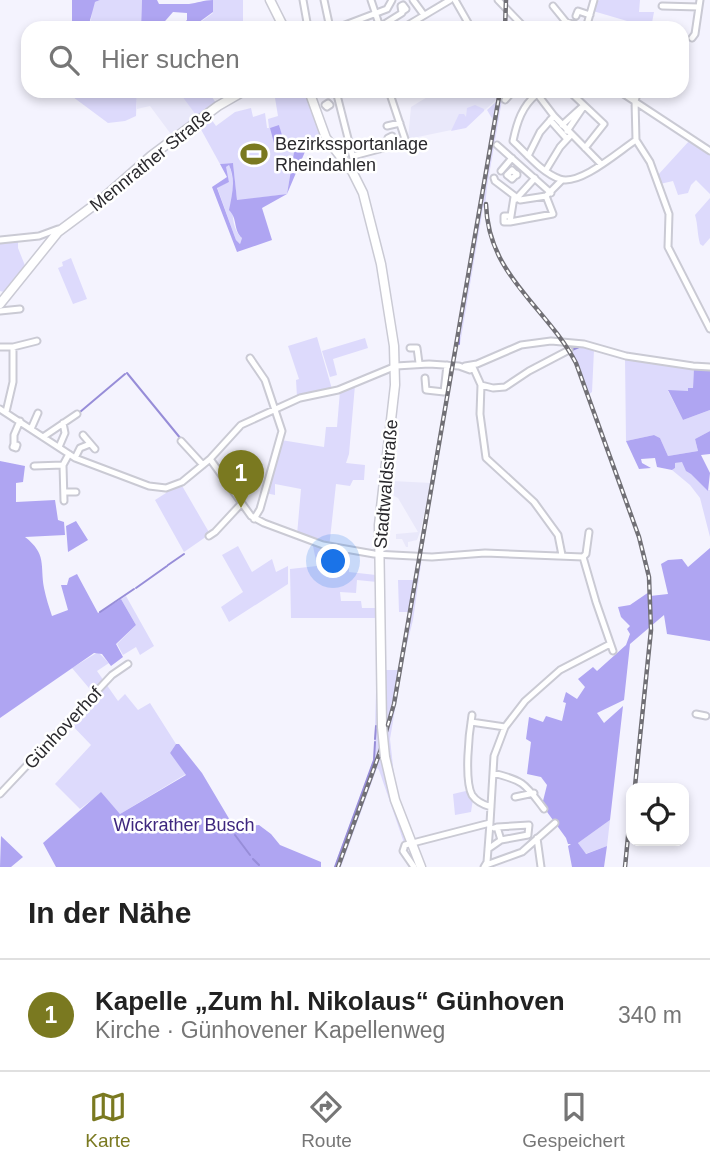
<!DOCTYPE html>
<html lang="de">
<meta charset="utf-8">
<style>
body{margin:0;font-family:Arial,sans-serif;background:#f6f6f6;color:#222}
.controls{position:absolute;right:21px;bottom:21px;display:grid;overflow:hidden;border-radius:14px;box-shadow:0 4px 10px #0003}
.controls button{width:63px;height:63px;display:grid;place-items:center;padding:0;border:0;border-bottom:2px solid #e0e0e0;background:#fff;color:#222;font:35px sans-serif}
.you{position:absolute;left:334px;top:562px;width:24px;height:24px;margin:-18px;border:5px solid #fff;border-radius:50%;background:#1a73e8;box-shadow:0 0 0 10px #1a73e833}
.badge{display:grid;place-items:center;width:46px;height:46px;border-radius:50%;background:#7a7920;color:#fff;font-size:23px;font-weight:700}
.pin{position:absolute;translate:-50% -58px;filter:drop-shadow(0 2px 4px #0008)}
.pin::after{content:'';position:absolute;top:37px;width:24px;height:21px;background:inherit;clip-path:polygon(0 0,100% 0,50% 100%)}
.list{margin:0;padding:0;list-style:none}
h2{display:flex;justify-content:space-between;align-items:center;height:91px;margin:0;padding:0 28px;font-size:30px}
h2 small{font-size:23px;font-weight:400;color:#767676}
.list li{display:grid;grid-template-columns:46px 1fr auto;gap:21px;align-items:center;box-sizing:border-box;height:112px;padding:0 28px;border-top:2px solid #e0e0e0}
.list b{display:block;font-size:26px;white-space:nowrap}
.list p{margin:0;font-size:23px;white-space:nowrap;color:#767676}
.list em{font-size:23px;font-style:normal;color:#767676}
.icon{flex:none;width:38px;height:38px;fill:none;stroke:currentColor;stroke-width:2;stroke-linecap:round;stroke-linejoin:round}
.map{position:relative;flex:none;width:710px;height:867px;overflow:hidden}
.search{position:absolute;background:#fff;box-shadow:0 4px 10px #0003;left:21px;right:21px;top:21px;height:77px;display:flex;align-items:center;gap:18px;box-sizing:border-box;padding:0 24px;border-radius:21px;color:#767676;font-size:26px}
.sheet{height:203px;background:#fff}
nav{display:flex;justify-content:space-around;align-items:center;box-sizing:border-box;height:98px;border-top:2px solid #e0e0e0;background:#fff;font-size:19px;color:#767676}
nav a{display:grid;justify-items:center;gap:4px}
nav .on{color:#7a7920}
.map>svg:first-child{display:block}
.built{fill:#e9e8fa}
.green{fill:#dddafc}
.forest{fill:#afa5f2;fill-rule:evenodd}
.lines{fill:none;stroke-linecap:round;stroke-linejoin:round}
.stream{stroke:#978dd8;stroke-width:2}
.minor-casing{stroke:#cacad4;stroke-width:9}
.major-casing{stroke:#cacad4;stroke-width:11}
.minor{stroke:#fff;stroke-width:5}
.major{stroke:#fff;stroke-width:8}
.rail-casing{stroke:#717076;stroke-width:4.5}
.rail{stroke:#fff;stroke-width:2;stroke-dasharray:5;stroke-linecap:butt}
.major-bridge-casing{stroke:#cacad4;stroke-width:11;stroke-linecap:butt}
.major-bridge{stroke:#fff;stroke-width:8}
.labels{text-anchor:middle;stroke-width:5;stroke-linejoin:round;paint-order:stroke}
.poi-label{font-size:18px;fill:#2a292d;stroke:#fff;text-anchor:start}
.street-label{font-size:18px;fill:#2a292d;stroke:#fff}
.park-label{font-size:18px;fill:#3e277e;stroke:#fff}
</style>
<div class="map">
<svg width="710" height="867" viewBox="0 0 710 867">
<rect width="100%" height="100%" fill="#f4f3fe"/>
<!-- built -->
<path class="built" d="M137,91H181L200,119L173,137L150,106L137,109Z
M437,91H492L496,100L466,127L408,139L411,107Z
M392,481L431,483L420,532L417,540L408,542V547H406L402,539H396V534L418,532L398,498L394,496V491L391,490Z"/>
<!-- green -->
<path class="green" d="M100,0H142L141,28H76V22L83,26L91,20L92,7L95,2Z
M213,0H243V28H192L213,13Z
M600,0H640L639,12H654L651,28L593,11L596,1Z
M79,91H137L136,116L125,121L108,123L73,97Z
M193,91L194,93L208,91L218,106L199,119L179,92Z
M307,91L318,126L351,177L321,138L305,143L283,142L279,125L274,143L295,146L287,194L237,201L233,163L220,164L198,124L209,116L216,126L235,112L251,108L253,117L265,113L267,128H269L268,119L278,116L274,92Z
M492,91H499L456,340L493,120L487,110L497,101Z
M501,91H503L502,100L487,187L485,207L483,208L460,344L458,341Z
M475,105L484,109V111L466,128L451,131L459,114H464L466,117L467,108Z
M690,140L710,154V194L696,180L691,185L688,193L678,195L673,181L660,184L657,176Z
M229,165C239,186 224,222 242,238L240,244L236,240L217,187L229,182L225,167Z
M710,198V238L703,246L700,244C697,233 698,225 695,215Z
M18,240V248L26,268L7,293L0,291V241Z
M71,258L87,299L73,304L58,268L63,266L62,262Z
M317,337L332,389L297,397L296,380L299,379L288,346Z
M365,338L368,348L333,359L337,375L330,377L322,351Z
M582,346L594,350L592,392L589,394L577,365L569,352Z
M625,358L694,368L693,388L688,392L668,391L683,420L710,410V431L695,439L698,451L668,456L660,438L654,435L626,441Z
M355,385L349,454L346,463L365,465L364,480H353L350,486L336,484L329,548L341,550L340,558L347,560L346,567L349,568V572L376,575L377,582L357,580L356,593L340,592L341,601H361L362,608H378L379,618H291L290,569L317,566L312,541L297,535L301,489L275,484V495L265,493L281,440L324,447L326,427H337L340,391Z
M682,461L708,490H710V537L700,498L690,485L672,470L675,468V463Z
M181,484L210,534L184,552L155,500L166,493L168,489Z
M238,546L252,572L272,559L276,572L288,566V584L229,622L221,607L243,592L222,555Z
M420,557H422L413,620L404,656L390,739L395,784L400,806L393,789L385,739L396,696Z
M398,580H414L408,612H399Z
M126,596L154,646L140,655L136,647L123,655L117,644L136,625L121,599Z
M378,623L381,746L337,867H334L374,759Z
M383,631L386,670H399L385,735Z
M98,652L109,663L97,671L118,701L125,694L138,710L150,703L176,744L170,753L186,774L120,814L101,793L80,809L55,784L91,745L69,722L94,694L72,668Z
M381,749L408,842L404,843L379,770L377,768L341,867H339Z
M470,790L473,799L471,812L455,815L453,794Z
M610,820L607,846L585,854L578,843Z"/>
<!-- forest -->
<path class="forest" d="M72,0H100L95,2L89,24L83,26L76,23V28H72Z
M142,0H157L159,4C169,4 180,4 189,4C197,3 204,0 213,0V12L191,28H178L187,20V13L173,12L159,28H141Z
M279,125L284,142L305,143L321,138L322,141L307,147L287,194L262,208L272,240L237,252L212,187L227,177L220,164L233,163L237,200L287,194L295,146L274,143L270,128ZM229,165C236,180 232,195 229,210C238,219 233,230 242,238L240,244L236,240L217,188L229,182L226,167Z
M694,367H710V410L683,420L668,390L688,391V388H693Z
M710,431V454L701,455L710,473L708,491L691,474L686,471L682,462L675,463V468L672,470L657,467L655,458L641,459L642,463L651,468L639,469L626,441L654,435L660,438L668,456L698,451L695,439Z
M0,461L25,466L23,482L16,483V502L55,500L58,520L64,522L65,535L25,537C47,554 40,565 44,588C46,598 49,607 52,616L68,610L61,585H67L69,578L77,574L98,613L121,599L136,625L116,644L123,657L111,666L102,654L94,653L0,718Z
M76,521L88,540L68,552L66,526Z
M710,548V641L667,634L664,615L630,644L624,700L597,713L604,723L623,706L610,820L578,843L586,854L607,846L604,867H572L568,846L571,844H568L566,838L542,805L547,785L541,777L527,774L531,742L526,739L529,717L543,722L546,716L562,721L566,703L563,702L566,692L577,699L585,687L578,679L593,667L597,671L626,645L630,634L627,629L630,626L621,617L618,607L630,605L649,592L650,596L668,594L661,564L668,560L682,559L688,567Z
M176,744H179L202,773L234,827L259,825L271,834L280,845L321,862V867H56L43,843L101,792L120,814L186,775L170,753Z
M1,836L23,857L11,867H0Z"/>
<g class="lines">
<!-- stream -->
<path class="stream" d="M459,337V344
M572,350L579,347
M127,373L181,439
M80,412L125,374
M168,565L184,554
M136,588L167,566
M100,612L134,589
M375,739L376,726
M235,835L250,855
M253,859L259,865
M335,867L374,760L375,742"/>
<!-- minor casing -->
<g class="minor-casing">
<path id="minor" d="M303,0L308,28
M324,0L330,28
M371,0L380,27
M413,0L424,15
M455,0L471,28
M498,0L525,28
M553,6L566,22L586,28
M662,6L699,7
M576,16L578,11L590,15
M337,28L387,9L392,0
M378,28L402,13L401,6L403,5L406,9L403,11
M403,28L450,0
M586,28L594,0
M692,38L695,34L700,0
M682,61L684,63L682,73
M336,91L354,162
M535,91L554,116L601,164
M569,91L604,124L585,148
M619,91L710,151
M638,91L635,101L636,140L650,162L669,214L668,247L710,329
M537,94C522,106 517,122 513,141C526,153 542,173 560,179C580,186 619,151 636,140
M505,100L513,91
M328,103L330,105L327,107L325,105Z
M550,120L567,139
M562,125L583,106
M387,126L400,123
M567,131L584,106
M388,138L392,136
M497,145L551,193
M353,156L406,142L389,91
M528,156L540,132L554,116
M546,170L560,147L571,135
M501,171L512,158
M517,174L512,179L507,175L512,170L517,175
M494,178L495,181L520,200L546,196L562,180
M514,197L510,222L553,214L546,196
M516,199L535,178
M510,222H504V216H510
M0,240L39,236L58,229L60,231
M0,311L20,309
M0,347H13L37,341
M410,348H417L419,363
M250,358L265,380L282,431L260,509L254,519
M472,365L481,385L480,414L486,458L534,502L558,535L562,555
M465,366L477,364L521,345L551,341L584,344L626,356L693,366L710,367
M425,378L426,390L444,392L447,365
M481,385L493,388L505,387L529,371L569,350
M0,409L75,458L149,486L166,488L182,482L210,459L241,425L300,398L338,390L396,366L429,364L459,366L470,370
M6,412L13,382V347
M31,429L38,413
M83,435L95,449
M43,437L77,414
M181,441L203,465
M14,444L17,445L16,448L13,447Z
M14,445V435L20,421
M59,447L65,433L63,423
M75,458L80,448L90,444
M210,459L251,516L264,523L323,545L374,554L432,557L485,553L583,557
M34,466L63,465
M64,492H76
M64,501L63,465L69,454
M589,532L586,554L583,557L596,602L613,651
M209,536L215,532L241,504
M696,714L706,716
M472,715C469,733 464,780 472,795C476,801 484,805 491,807
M471,722L505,727
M493,773C525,781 525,784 544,809
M0,794L112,675L128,664
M515,797L534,793
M497,827L529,825L528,834
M537,838L541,867
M501,840L528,835
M488,849L501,840L497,827L494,828
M486,865L522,852L555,823
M414,867L403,851L405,845L490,823L494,756L505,727L525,701L560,670L610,644
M484,867L487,862L490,823"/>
</g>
<!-- major casing -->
<g class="major-casing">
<path id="major" d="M270,0L284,28
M309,91L326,138L352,171L363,193L381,264L394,346L395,385L379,525L382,727
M0,304L58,232L101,200L151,156L218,106L244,91
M385,757L395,800L421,867"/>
</g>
<!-- minor -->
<use href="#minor" class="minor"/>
<!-- major -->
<use href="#major" class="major"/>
<!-- rail casing -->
<g class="rail-casing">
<path id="rail" d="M505,28L506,0
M486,204C488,276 546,306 576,363L639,537L649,577L651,630L635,786
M338,867L381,749L394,704L500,91
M625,867L631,806"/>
</g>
<!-- rail -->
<use href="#rail" class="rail"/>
<!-- major-bridge casing -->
<g class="major-bridge-casing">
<path id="major-bridge" d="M382,727L385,757"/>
</g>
<!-- major-bridge -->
<use href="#major-bridge" class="major-bridge"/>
</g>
<!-- icons -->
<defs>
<g id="stadium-bare" transform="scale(2.1)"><path d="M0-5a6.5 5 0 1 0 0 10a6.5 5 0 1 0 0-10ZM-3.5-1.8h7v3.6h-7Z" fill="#7a7920" stroke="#fff" stroke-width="2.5" paint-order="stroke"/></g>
</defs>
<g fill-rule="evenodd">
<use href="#stadium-bare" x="254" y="154"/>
</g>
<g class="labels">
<!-- poi labels -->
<g class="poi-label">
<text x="275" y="150">Bezirkssportanlage<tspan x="275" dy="21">Rheindahlen</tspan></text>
</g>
<!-- street labels -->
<g class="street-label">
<text transform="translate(151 160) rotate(-39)" y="6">Mennrather Straße</text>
<text transform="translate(386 484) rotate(-85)" y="6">Stadtwaldstraße</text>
<text transform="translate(63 728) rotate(-47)" y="6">Günhoverhof</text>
</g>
<!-- park labels -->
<g class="park-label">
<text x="184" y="831">Wickrather Busch</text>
</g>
</g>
</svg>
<div class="controls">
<button><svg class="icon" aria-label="locate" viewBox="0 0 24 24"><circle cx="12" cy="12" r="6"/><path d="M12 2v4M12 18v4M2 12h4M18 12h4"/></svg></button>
</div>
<div class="you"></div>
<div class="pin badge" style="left:241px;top:508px">1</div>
<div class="search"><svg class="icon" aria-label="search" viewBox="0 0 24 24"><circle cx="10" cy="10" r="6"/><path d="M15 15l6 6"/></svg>Hier suchen</div>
</div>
<section class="sheet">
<h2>In der Nähe<small></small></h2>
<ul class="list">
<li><span class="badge">1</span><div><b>Kapelle „Zum hl. Nikolaus“ Günhoven</b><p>Kirche · Günhovener Kapellenweg</p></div><em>340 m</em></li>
</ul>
</section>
<nav>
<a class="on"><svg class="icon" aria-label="map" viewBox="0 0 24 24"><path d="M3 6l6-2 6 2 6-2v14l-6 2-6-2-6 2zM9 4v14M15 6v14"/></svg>Karte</a>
<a><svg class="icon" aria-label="directions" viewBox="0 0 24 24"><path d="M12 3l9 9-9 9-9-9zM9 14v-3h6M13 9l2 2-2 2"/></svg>Route</a>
<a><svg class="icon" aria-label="saved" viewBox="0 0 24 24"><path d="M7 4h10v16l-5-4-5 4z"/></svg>Gespeichert</a>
</nav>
